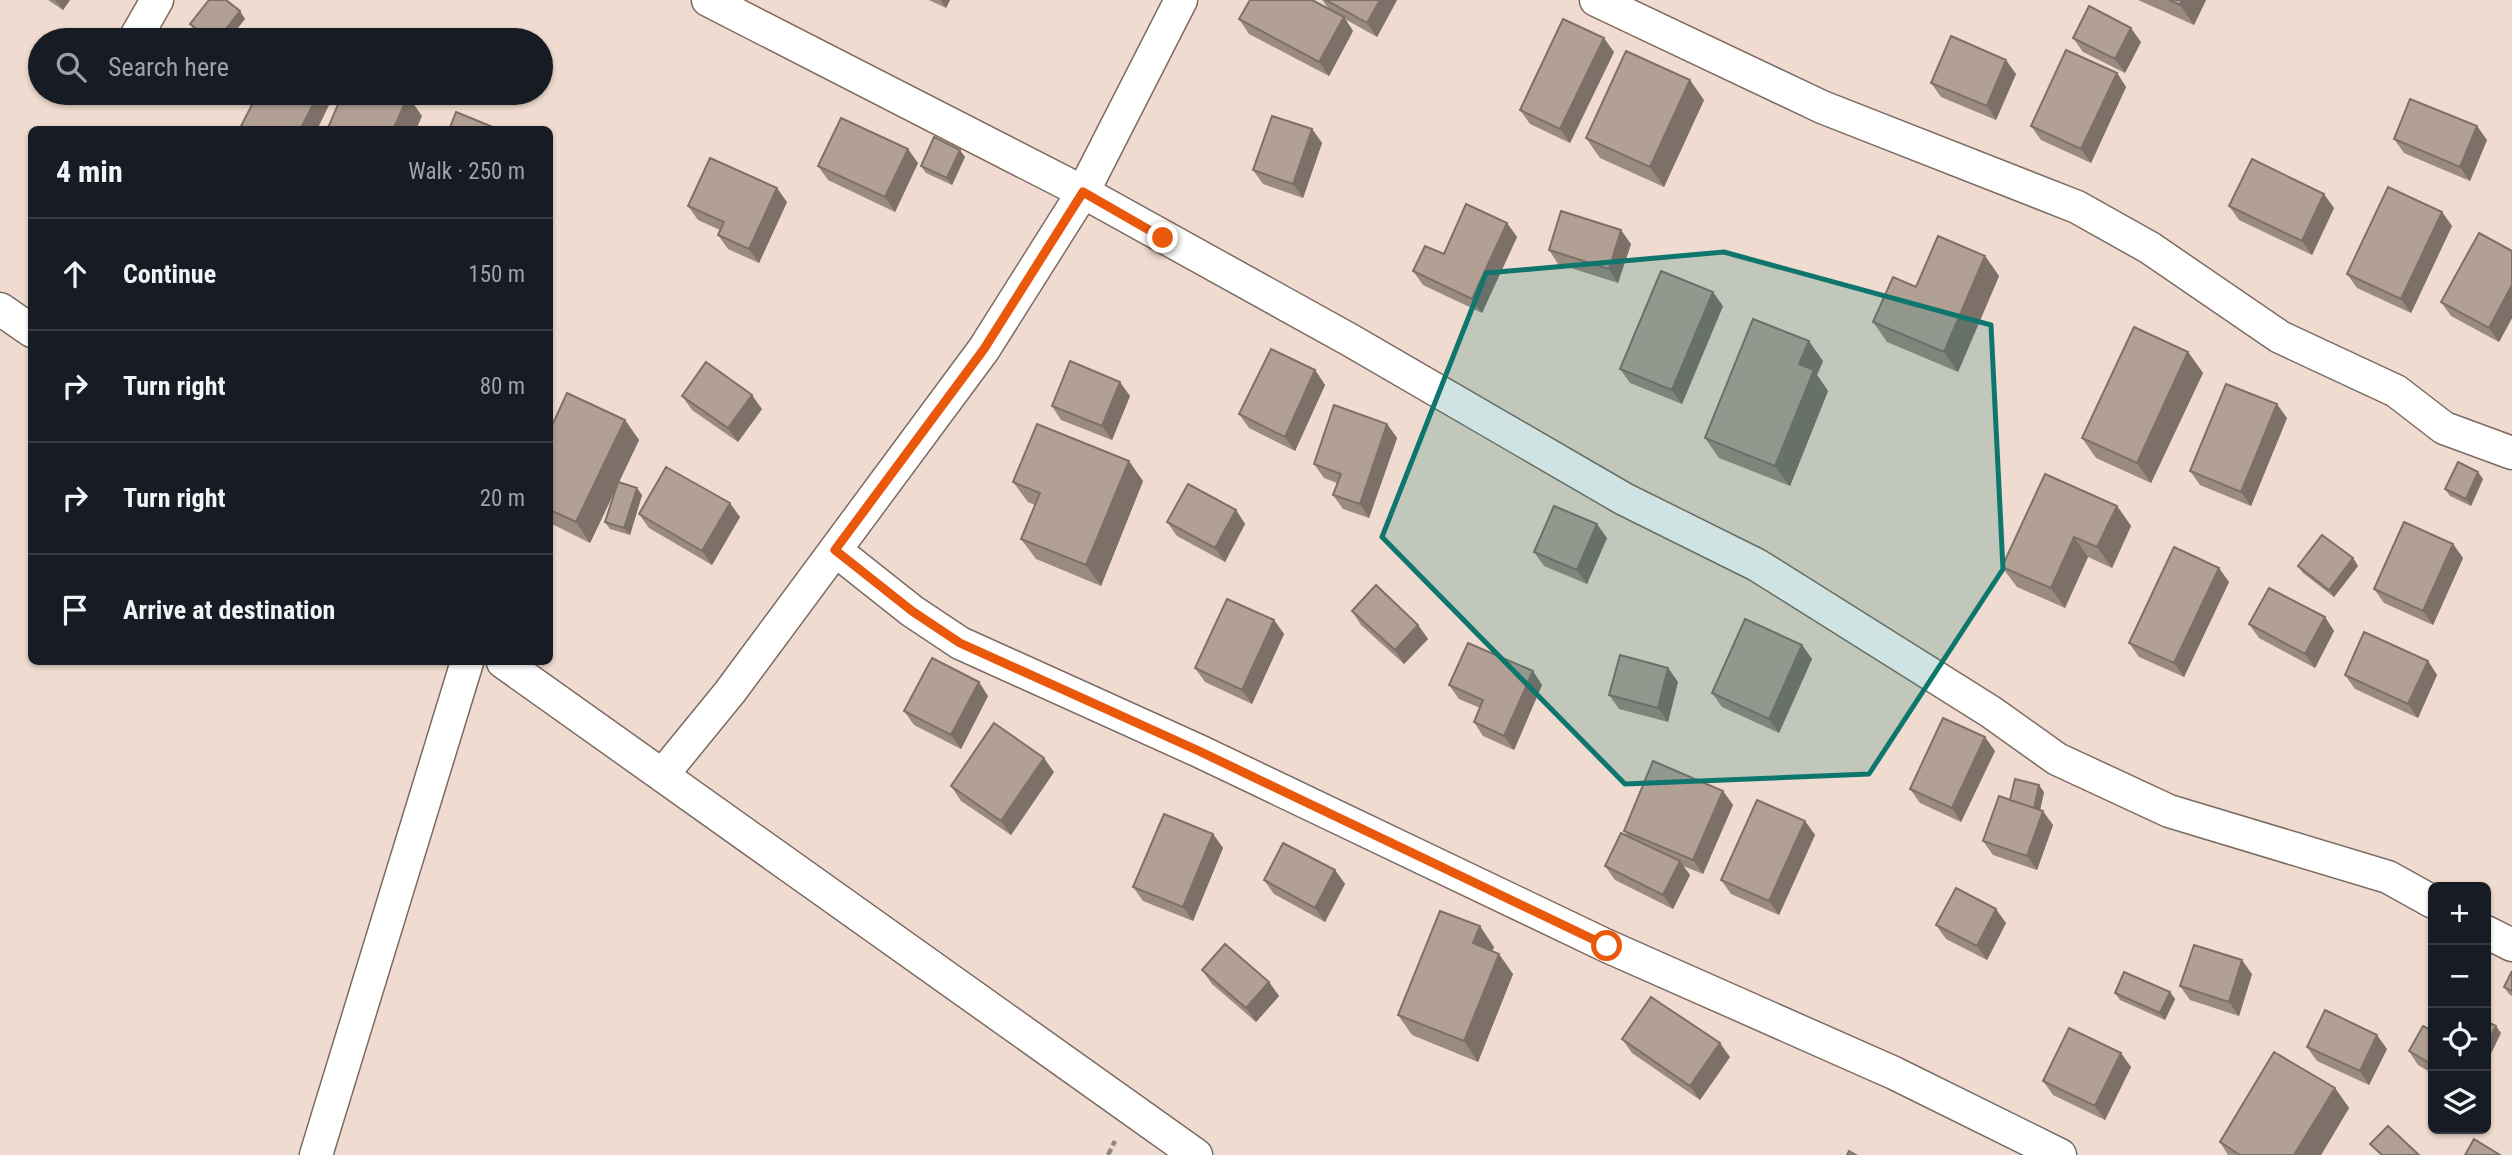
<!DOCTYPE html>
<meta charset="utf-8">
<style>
body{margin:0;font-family:"Roboto Condensed",sans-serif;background:#20242c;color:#f1f3f6}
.controls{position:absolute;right:21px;bottom:21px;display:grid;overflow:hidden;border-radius:10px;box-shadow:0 2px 5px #0004}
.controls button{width:63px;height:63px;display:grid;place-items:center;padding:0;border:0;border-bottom:2px solid #363941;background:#171b24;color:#f1f3f6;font:35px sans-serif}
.stop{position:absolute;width:21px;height:21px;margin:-16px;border:5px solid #ea580c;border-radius:50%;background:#fff}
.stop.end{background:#ea580c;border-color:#fff;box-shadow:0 2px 7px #0008}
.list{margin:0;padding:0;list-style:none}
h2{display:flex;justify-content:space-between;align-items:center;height:91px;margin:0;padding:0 28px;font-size:30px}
h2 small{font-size:23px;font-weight:400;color:#9ea1a6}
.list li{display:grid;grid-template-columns:46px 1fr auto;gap:21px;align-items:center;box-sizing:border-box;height:112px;padding:0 28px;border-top:2px solid #363941}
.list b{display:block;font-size:26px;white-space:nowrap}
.list em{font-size:23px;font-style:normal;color:#9ea1a6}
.icon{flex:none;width:38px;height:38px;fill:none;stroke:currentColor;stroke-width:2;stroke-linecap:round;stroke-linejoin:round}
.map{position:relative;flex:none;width:2512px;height:1155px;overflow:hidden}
.search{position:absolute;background:#171b24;box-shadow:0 2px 5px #0004;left:28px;top:28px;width:525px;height:77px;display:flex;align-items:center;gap:18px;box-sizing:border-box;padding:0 24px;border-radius:38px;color:#9ea1a6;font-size:26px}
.panel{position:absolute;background:#171b24;box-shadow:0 2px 5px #0004;left:28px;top:126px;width:525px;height:539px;border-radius:10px}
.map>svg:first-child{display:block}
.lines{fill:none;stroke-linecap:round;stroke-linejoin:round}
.minor-casing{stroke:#7c6b61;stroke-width:35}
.path{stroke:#94867d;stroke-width:4.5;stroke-dasharray:7 3.5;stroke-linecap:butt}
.minor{stroke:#fff;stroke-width:32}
.wall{fill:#9a8a80}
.shaded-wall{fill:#7d7068}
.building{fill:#b3a095;stroke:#7d7068;stroke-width:2}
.route{stroke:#ea580c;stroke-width:9}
.marked{fill:#0f766e;fill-opacity:0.2;stroke:#0f766e;stroke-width:5;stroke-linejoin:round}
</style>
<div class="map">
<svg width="2512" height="1155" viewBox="0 0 2512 1155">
<rect width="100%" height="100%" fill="#efdbcf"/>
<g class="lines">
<!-- minor casing -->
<g class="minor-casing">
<path id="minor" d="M708,0L1083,192L1350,340L1624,499L1757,565L1991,712L2057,759L2169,811L2388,877L2433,902
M1596,0L1822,107L2077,207L2150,248L2280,337L2396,391L2444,428L2512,453
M137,35L157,0
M0,309L32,331
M835,550L912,611L960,643L1199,751L1607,946L1894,1073L2060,1155
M503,662L1196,1155
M663,774L730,692L984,349L1083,192L1181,0
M2486,932L2512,945
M316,1155L467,662"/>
</g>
<!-- path -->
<path class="path" d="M1108,1155L1115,1141"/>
<!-- minor -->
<use href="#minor" class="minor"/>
</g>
<!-- wall -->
<path class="wall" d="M48,0H70L63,10Z
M929,0H950L946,8Z
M1322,0H1397L1377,37L1345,19L1353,31L1329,76L1249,34L1239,19L1329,9Z
M2138,0H2206L2194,25Z
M245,19L228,40H207L195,31L190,24Z
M2073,38L2141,42L2125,73L2083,52Z
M1614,52L1570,143L1530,124L1520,110Z
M2117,73L2126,87L2091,163L2041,140L2031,126Z
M2016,74L1996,120L1941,97L1931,83Z
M100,93H122L114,103Z
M1704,100L1664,187L1600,158L1586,138Z
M1312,129L1322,143L1303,198L1263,184L1253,170Z
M2394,139L2487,140L2470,181L2404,153Z
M965,157L952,185L926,173L921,166Z
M918,163L895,212L828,180L818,166Z
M787,202L759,263L728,249L718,235L720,230L698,220L688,206Z
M2229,206L2334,208L2312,255L2239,220Z
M2442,212L2452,226L2411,313L2357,288L2347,274Z
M1507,223L1517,237L1482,313L1423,285L1413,271L1444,254Z
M1631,244L1618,283L1558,264L1549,250Z
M2512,251V318L2499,342L2451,316L2441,302Z
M1985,256L1999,276L1958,372L1887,342L1873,322L1916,287Z
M1723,306L1682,404L1630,383L1620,369Z
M2188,352L2203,373L2151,483L2096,458L2082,438Z
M1823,361L1817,375L1828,391L1790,486L1719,458L1705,438Z
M1315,370L1325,385L1295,451L1249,428L1239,414Z
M682,396L762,409L738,442L692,410Z
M1130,396L1112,440L1061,420L1052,406Z
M2287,418L2251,506L2200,485L2190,471Z
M625,420L639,440L619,482L642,495L630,535L610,529L605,522L615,491L590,543L550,523V430Z
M1387,424L1397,438L1369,518L1343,509L1333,495L1337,483L1324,478L1314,464Z
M2483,479L2471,506L2450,496L2445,489Z
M1143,481L1101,586L1036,559L1021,539L1035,505L1028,502L1013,482Z
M2117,506L2131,526L2112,568L2088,557L2065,608L2017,587L2002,567Z
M1236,510L1245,524L1225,562L1177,536L1167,522Z
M639,514L740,517L712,565L649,528Z
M1607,538L1587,584L1544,566L1534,552Z
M2453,544L2463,558L2433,625L2384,603L2374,589Z
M2353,558L2358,566L2334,597L2303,573L2298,566Z
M2229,582L2184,677L2139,657L2129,643Z
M1352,611L1418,625L1428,639L1404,664L1361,625Z
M2325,617L2334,631L2315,668L2259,638L2249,624Z
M1274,620L1284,634L1252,704L1205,682L1195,668Z
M1802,645L1812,659L1779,733L1722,707L1712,693Z
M2428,661L2437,675L2418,718L2355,689L2345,675Z
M1668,668L1678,682L1668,722L1619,709L1609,695Z
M1449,685H1542L1514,750L1483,736L1474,722L1480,708L1459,699Z
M988,696L961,749L914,725L904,711Z
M1995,751L1961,822L1920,803L1910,789Z
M1054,772L1011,835L961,801L951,786Z
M1723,791L1733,805L1703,874L1683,866L1690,875L1673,909L1615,880L1605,866L1627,835L1624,831Z
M2044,792L2040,810L2053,825L2037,870L1993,855L1983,841L2010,800Z
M1805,821L1815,835L1779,915L1731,894L1721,880Z
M1213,834L1223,848L1193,921L1143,901L1133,887Z
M1335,870L1345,884L1325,922L1274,894L1264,880Z
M2006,923L1987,960L1946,939L1936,925Z
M1494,947L1492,951L1513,974L1478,1062L1412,1035L1398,1015Z
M1202,970L1269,982L1279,996L1256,1022L1212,984Z
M2512,971V996L2509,994L2504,987Z
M2252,974L2239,1016L2190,1000L2180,986Z
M2170,992L2175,999L2165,1020L2120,1000L2115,993Z
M2433,1031V1074L2418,1065L2409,1051Z
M1622,1039L1730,1057L1700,1100L1632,1053Z
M2307,1047L2387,1049L2369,1085L2317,1061Z
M2131,1067L2105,1120L2053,1095L2043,1081Z
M2335,1088L2349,1108L2321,1155H2228L2220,1142Z"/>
<!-- shaded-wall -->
<path class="shaded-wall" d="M55,0H70L63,10Z
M941,0H950L946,8L941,1Z
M1380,0H1397L1377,37L1367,23Z
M2182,0H2206L2194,25L2180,5Z
M240,11L245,19L228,40H217Z
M1344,17L1353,31L1329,76L1319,62Z
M2131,28L2141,42L2125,73L2115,59Z
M1604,38L1614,52L1570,143L1560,129Z
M2006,60L2016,74L1996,120L1987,106Z
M2117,73L2126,87L2091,163L2081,149Z
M1690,80L1704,100L1664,187L1650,167Z
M112,93H122L114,103L109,96Z
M319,93H323L330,103L317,130H300Z
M408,96L422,116L416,130H393Z
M2477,126L2487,140L2470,181L2460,167Z
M1312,129L1322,143L1303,198L1293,184Z
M908,149L918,163L895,212L885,197Z
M960,150L965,157L952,185L947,178Z
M777,188L787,202L759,263L749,249Z
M2324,194L2334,208L2312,255L2302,241Z
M2442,212L2452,226L2411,313L2401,299Z
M1507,223L1517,237L1482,313L1472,299Z
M1621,230L1631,244L1618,283L1609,269Z
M1985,256L1999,276L1958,372L1944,352Z
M2512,285V318L2499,342L2489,328Z
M1713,292L1723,306L1682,404L1672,390Z
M1809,341L1823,361L1817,375L1828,391L1790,486L1775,466L1799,364Z
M2188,352L2203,373L2151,483L2137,463Z
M1315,370L1325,385L1295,451L1285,437Z
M1120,382L1130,396L1112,440L1102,426Z
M752,395L762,409L738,442L728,428Z
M2277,404L2287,418L2251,506L2241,492Z
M625,420L639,440L590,543L576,522Z
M1387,424L1397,438L1369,518L1360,504Z
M1129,461L1143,481L1101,586L1086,565Z
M2478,472L2483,479L2471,506L2466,499Z
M637,488L642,495L630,535L624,528Z
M730,503L740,517L712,565L702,551Z
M2117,506L2131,526L2112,568L2097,547Z
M1236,510L1245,524L1225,562L1215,548Z
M1597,524L1607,538L1587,584L1577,570Z
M2074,537L2088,557L2065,608L2051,588Z
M2453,544L2463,558L2433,625L2423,611Z
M2353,558L2358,566L2334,597L2329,590Z
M2219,568L2229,582L2184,677L2174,663Z
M2325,617L2334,631L2315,668L2305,654Z
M1274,620L1284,634L1252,704L1242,690Z
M1418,625L1428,639L1404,664L1395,650Z
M1802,645L1812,659L1779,733L1769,719Z
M2428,661L2437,675L2418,718L2408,704Z
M1668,668L1678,682L1668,722L1658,708Z
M1533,671L1542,685L1514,750L1504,736Z
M979,682L988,696L961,749L951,735Z
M1985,737L1995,751L1961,822L1952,808Z
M1044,758L1054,772L1011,835L1001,821Z
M2039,785L2044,792L2039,815L2034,808Z
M1723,791L1733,805L1703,874L1693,860Z
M2043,811L2053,825L2037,870L2027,856Z
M1805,821L1815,835L1779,915L1769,901Z
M1213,834L1223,848L1193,921L1183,907Z
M1680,861L1690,875L1673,909L1663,895Z
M1335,870L1345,884L1325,922L1315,908Z
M1996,909L2006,923L1987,960L1977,946Z
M1480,926L1494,947L1487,964L1473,943Z
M1499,954L1513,974L1478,1062L1464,1041Z
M2242,960L2252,974L2239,1016L2229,1002Z
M1269,982L1279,996L1256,1022L1246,1008Z
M2170,992L2175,999L2165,1020L2160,1013Z
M2496,1026L2501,1033L2487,1062L2486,1047Z
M2377,1035L2387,1049L2369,1085L2360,1071Z
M1720,1043L1730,1057L1700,1100L1690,1086Z
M2121,1053L2131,1067L2105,1120L2095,1106Z
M2335,1088L2349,1108L2321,1155H2294Z"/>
<!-- building -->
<path class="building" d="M209,0H226L240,11L217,40H212L190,24Z
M1250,0H1312L1344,17L1319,62L1239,19Z
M1326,0H1380L1367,23Z
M2169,0H2182L2180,5Z
M2089,6L2131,28L2115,59L2073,38Z
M1563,19L1604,38L1560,129L1520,110Z
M1951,36L2006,60L1987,106L1931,83Z
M2066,50L2117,73L2081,149L2031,126Z
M1626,51L1690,80L1650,167L1586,138Z
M258,93H319L300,130H249L241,126Z
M343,93H401L408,96L393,130H327Z
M2410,99L2477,126L2460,167L2394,139Z
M456,112L500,130H449Z
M1272,116L1312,129L1293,184L1253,170Z
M841,118L908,149L885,197L818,166Z
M934,137L960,150L947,178L921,166Z
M710,158L777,188L749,249L718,235L724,222L688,206Z
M2252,159L2324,194L2302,241L2229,206Z
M2388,187L2442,212L2401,299L2347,274Z
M1466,204L1507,223L1472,299L1413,271L1425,246L1444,254Z
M1561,211L1621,230L1609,269L1549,250Z
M2479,233L2512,251V285L2489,328L2441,302Z
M1938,236L1985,256L1944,352L1873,322L1893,277L1916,287Z
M1661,271L1713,292L1672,390L1620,369Z
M1753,319L1809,341L1799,364L1814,370L1775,466L1705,438Z
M2134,327L2188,352L2137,463L2082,438Z
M1271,349L1315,370L1285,437L1239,414Z
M1070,361L1120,382L1102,426L1052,406Z
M706,362L752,395L728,428L682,396Z
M2226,384L2277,404L2241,492L2190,471Z
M567,393L625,420L576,522L550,510V430Z
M1334,405L1387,424L1360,504L1333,495L1341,474L1314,464Z
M1037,424L1129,461L1086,565L1021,539L1040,493L1013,482Z
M2458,462L2478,472L2466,499L2445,489Z
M666,467L730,503L702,551L639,514Z
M2045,474L2117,506L2097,547L2074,537L2051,588L2002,567Z
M618,482L637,488L624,528L605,522Z
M1188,484L1236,510L1215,548L1167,522Z
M1554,506L1597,524L1577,570L1534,552Z
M2404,522L2453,544L2423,611L2374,589Z
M2322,535L2353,558L2329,590L2298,566Z
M2174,547L2219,568L2174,663L2129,643Z
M1376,585L1418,625L1395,650L1352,611Z
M2269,588L2325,617L2305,654L2249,624Z
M1227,599L1274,620L1242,690L1195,668Z
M1745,619L1802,645L1769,719L1712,693Z
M2364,632L2428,661L2408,704L2345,675Z
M1468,643L1533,671L1504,736L1474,722L1483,700L1449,685Z
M1620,655L1668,668L1658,708L1609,695Z
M932,658L979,682L951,735L904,711Z
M1943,718L1985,737L1952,808L1910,789Z
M994,723L1044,758L1001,821L951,786Z
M1653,761L1723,791L1693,860L1624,831Z
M2015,779L2039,785L2034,808L2010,800Z
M1999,796L2043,811L2027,856L1983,841Z
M1757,800L1805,821L1769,901L1721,880Z
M1164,814L1213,834L1183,907L1133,887Z
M1621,833L1680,861L1663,895L1605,866Z
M1283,843L1335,870L1315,908L1264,880Z
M1956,888L1996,909L1977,946L1936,925Z
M1440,911L1480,926L1473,943L1499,954L1464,1041L1398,1015Z
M1225,944L1269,982L1246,1008L1202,970Z
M2194,945L2242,960L2229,1002L2180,986Z
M2512,971V991L2504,987Z
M2124,972L2170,992L2160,1013L2115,993Z
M1651,997L1720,1043L1690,1086L1622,1039Z
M2325,1010L2377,1035L2360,1071L2307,1047Z
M2486,1021L2496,1026L2486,1047Z
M2423,1026L2433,1031V1065L2409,1051Z
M2069,1028L2121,1053L2095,1106L2043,1081Z
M2274,1052L2335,1088L2294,1155H2240L2220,1142Z
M2388,1126L2419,1155H2382L2370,1144Z
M2474,1139L2500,1155H2465Z
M1849,1151L1856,1155H1847Z"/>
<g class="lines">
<!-- route -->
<path class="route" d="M1163,238L1083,192L984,349L835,550L912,611L960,643L1199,751L1607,946"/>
</g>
<!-- marked area -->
<path class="marked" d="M1724,252L1991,325L2003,569L1869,774L1625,784L1382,537L1486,273Z"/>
</svg>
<div class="controls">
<button>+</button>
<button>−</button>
<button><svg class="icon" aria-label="locate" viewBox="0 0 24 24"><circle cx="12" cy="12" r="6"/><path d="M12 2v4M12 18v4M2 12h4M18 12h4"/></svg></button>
<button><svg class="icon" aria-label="layers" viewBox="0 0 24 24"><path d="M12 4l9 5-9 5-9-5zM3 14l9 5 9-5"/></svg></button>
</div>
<div class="stop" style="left:1607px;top:946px"></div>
<div class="stop end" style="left:1163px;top:238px"></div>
<div class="search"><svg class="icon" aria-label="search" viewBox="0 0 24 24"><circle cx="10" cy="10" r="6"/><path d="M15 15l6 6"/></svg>Search here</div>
<section class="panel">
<h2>4 min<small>Walk · 250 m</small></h2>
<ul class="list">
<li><svg class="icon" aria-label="ahead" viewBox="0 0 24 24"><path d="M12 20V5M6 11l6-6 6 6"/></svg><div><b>Continue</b></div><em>150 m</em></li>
<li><svg class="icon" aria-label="right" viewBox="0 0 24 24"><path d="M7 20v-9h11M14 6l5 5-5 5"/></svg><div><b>Turn right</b></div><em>80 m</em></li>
<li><svg class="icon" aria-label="right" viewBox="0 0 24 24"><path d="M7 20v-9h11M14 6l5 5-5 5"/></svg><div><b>Turn right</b></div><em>20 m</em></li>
<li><svg class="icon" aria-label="arrive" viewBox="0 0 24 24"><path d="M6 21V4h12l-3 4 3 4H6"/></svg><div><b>Arrive at destination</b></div></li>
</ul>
</section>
</div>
